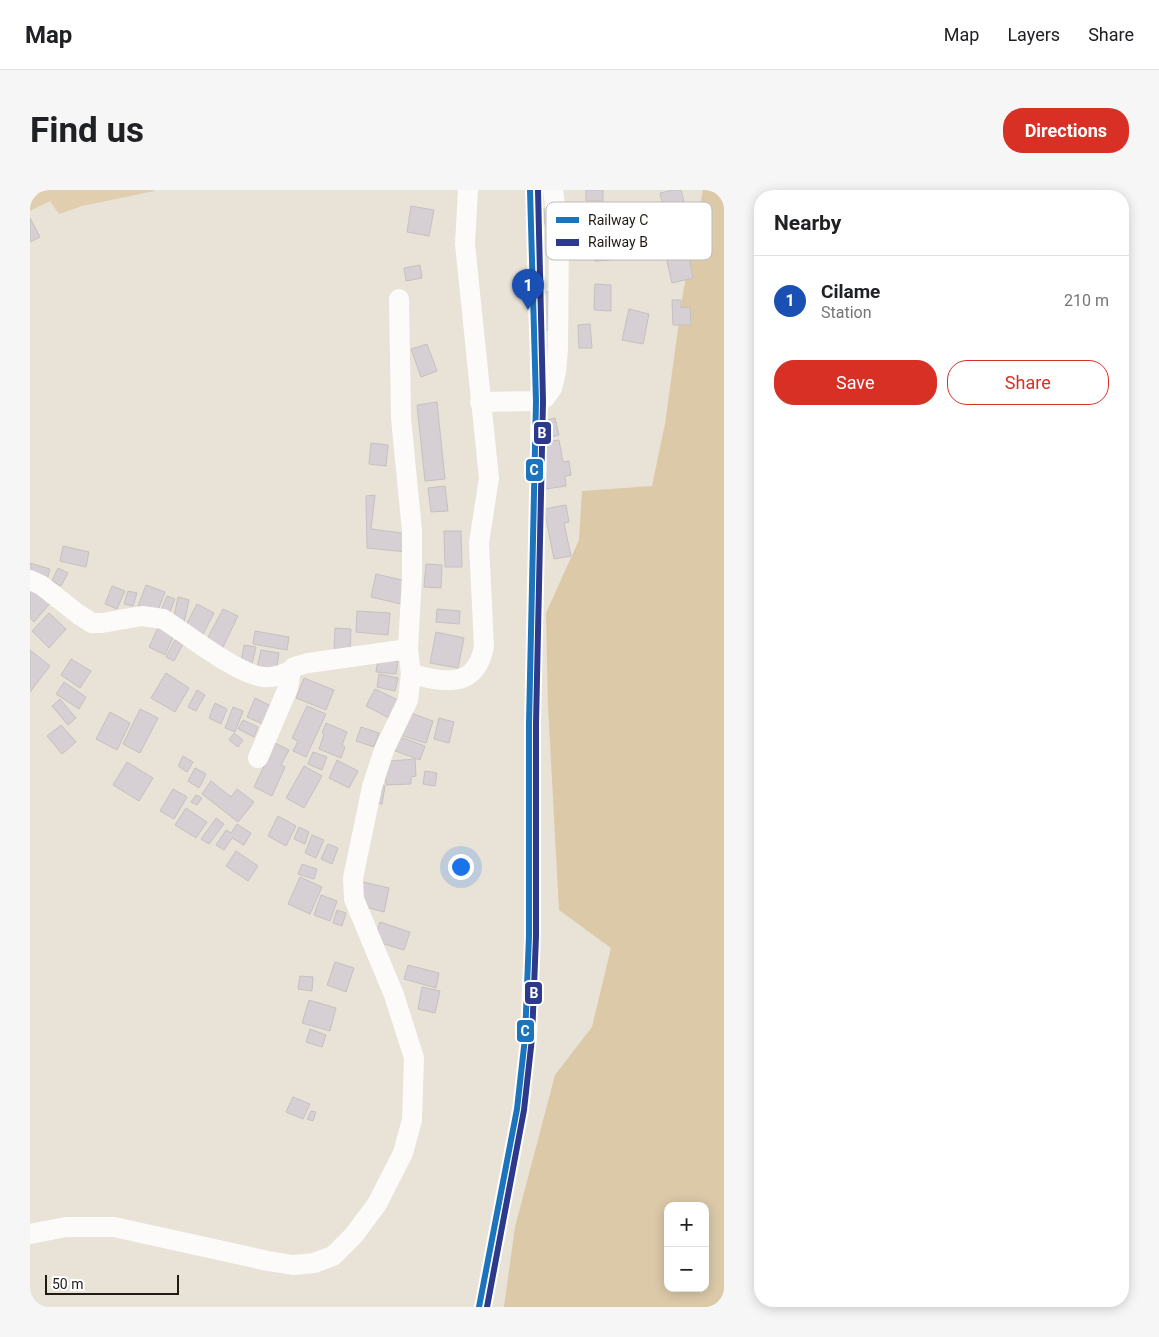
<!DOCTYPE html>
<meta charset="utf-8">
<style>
body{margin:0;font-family:Roboto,sans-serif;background:#f6f6f6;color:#202124}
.controls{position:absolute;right:15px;bottom:15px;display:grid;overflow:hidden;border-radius:10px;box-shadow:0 2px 12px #0003}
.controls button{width:45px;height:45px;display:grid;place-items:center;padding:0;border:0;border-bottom:1px solid #e0e0e0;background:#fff;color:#202124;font:25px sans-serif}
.scale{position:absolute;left:15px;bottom:12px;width:134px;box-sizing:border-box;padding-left:5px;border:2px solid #1f1b14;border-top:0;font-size:14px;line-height:18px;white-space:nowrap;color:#1f1b14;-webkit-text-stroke:4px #fff;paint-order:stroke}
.you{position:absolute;left:430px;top:676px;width:18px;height:18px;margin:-12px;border:4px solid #fff;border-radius:50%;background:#1a73e8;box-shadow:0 0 0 8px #1a73e833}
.badge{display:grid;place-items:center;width:32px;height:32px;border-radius:50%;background:#d93025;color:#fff;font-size:16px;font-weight:700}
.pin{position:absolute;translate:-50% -41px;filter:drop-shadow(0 1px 2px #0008)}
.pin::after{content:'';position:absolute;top:26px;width:18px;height:15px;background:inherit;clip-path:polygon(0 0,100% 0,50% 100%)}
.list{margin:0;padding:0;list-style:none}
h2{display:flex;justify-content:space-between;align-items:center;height:65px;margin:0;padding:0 20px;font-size:21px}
h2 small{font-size:16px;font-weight:400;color:#757577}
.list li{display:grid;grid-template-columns:32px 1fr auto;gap:15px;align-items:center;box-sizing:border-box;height:90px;padding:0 20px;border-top:1px solid #e0e0e0}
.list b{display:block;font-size:19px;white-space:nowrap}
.list p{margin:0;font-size:16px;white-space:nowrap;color:#757577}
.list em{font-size:16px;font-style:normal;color:#757577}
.actions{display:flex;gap:10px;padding:15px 20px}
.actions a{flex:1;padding:11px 0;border:1px solid #d93025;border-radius:20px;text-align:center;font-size:18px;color:#d93025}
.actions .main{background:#d93025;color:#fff}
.map{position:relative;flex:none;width:694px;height:1117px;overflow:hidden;border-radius:20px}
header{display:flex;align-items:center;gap:30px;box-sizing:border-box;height:70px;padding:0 25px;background:#fff;border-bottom:1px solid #e0e0e0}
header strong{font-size:24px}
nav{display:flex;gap:28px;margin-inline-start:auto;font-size:18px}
.intro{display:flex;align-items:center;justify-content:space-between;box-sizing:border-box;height:120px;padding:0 30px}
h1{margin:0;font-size:35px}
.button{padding:12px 22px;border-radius:20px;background:#d93025;color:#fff;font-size:18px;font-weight:700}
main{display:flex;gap:30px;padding:0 30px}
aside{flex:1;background:#fff;border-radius:20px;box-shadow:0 2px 12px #0003}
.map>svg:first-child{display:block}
.green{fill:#e0ceae}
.forest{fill:#dbc9a8;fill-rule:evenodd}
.building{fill:#d6cfd4;stroke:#c5c1c0}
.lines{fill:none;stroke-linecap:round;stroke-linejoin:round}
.minor{stroke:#fcfbf9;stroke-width:20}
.rail-1-casing{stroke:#fff;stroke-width:10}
.rail-2-casing{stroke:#fff;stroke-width:10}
.rail-1{stroke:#1c75bc;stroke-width:6}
.rail-2{stroke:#2d398b;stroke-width:6}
.key{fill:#fff;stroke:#bcbbb8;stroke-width:1}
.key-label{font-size:14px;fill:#1f1b14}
.line-badge{stroke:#fff;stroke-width:2}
.badge-label{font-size:14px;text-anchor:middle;font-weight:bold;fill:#fff}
</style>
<header>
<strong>Map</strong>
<nav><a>Map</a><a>Layers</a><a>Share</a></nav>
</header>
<div class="intro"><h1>Find us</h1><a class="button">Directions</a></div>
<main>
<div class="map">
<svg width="694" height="1117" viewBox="0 0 694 1117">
<rect width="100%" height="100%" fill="#e8e2d7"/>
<!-- green -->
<path class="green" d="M0,0H124V1L52,16L29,24L20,11L0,21Z"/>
<!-- forest -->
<path class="forest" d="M673,0H694V1117H474L485,1037L525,885L562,837L581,758L529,720L518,515L516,423L549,350L552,301L622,296L635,234L653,103ZM638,1016H675V1098H638Z"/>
<!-- building -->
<path class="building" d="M556,0H573V11H556Z
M643,0H651L660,37L639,42L630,3Z
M381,16L404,20L399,46L377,42Z
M514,18L515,34L504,35L503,19Z
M0,28L10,47L0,52Z
M580,46L581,70L565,71L564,47Z
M658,62L663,88L642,93L636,67Z
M390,75L392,88L376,91L374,78Z
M565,94L581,95V121L564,120Z
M506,102H524V140H506Z
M642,110H651V118L660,117L661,135H643Z
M599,119L619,124L613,154L592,150Z
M560,134L562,158H549L548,135Z
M397,154L407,181L391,187L381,159Z
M407,212L415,289L395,291L387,215Z
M525,228L529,245L521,247L517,230Z
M529,250L533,272L539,271L541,285L535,286L536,296L516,299L510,253Z
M341,253L358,255L356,276L339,274Z
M415,296L418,321L401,322L398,298Z
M345,305L341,339L379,344L377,362L337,358L336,306Z
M536,315L539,332L534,333L541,366L524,369L514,319Z
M414,341H431L432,377H415Z
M33,356L59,362L56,377L30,371Z
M0,373L20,379L17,390L0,385Z
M396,374L412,375L411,398L394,397Z
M28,378L38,383L31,396L22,391Z
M346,384L376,391L371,414L341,407Z
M116,395L135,402L127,423L108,416Z
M82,396L95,401L87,419L75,414Z
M0,397L21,412L4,432L0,428Z
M98,401L107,403L103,416L94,414Z
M137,406L145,409L139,424L131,421Z
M148,407L159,410L154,433L143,431Z
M167,414L184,423L172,446L155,437Z
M193,419L208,426L192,459L176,451Z
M407,419L430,421L429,434L406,432Z
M327,421L360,423L358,445L326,442Z
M19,423L36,439L19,458L2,441Z
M130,433L146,441L135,465L119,457Z
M305,438L321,439L320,463L304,462Z
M225,441L259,447L257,460L223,454Z
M406,442L434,448L428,478L400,473Z
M145,450L153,454L144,471L136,467Z
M214,455L226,457L222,474L211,472Z
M0,460L20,476L0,502Z
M231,460L249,463L246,482L227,478Z
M41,469L61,481L50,498L31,485Z
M348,469L368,471L366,484L346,482Z
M136,483L159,498L145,522L121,508Z
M349,484L368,488L365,501L347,497Z
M274,488L304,500L296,520L266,508Z
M34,492L56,507L49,519L26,504Z
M345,499L370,511L361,529L336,516Z
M167,500L175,505L166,521L158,517Z
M225,508L241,516L233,534L217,527Z
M30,509L46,528L38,535L22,516Z
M185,513L197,519L191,534L179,528Z
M277,516L296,524L276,567L263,561L268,551L262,548Z
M203,517L213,521L205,542L195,538Z
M110,519L128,528L110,563L93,554Z
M80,522L100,533L87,560L66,549Z
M378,522L403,531L396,553L370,545Z
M409,528L424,532L419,553L404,549Z
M213,530L228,537L224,547L208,539Z
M296,533L317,542L312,555L315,557L311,568L289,559L294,544L292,543Z
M31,535L46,552L32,564L17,546Z
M331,537L349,543L344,557L326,551Z
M204,543L213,550L208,557L199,550Z
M365,545L395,556L390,570L360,559Z
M245,553L259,560L251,575L255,577L242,606L224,597Z
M283,562L297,567L292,580L278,574Z
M354,564L361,571L385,569L386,586L381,587V594L356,595Z
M153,566L163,572L157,582L148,576Z
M307,570L328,581L319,598L299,588Z
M97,572L123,588L109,611L83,595Z
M274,576L292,586L274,618L256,608Z
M165,578L176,584L169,598L158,591Z
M395,581L407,583L405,596L393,594Z
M181,591L201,607L207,599L224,612L208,632L172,604Z
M347,593L355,596L352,614L342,612Z
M143,599L157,607L144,629L130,621Z
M166,605L172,608L167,615L161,612Z
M156,618L177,632L166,648L145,635Z
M248,626L266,636L256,656L238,646Z
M186,628L194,634L179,654L171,649Z
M207,634L221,643L214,655L202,648L194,660L186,655L196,640L201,643Z
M269,637L279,642L275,654L264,649Z
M282,645L294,650L286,668L275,663Z
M298,654L308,658L302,674L291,669Z
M206,661L228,676L218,691L196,676Z
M272,674L287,679L284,689L268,684Z
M270,687L292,697L280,724L258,714Z
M333,692L359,698L354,722L328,715Z
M291,705L307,711L300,731L284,725Z
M307,720L316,723L312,736L303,733Z
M350,732L380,742L374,760L344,751Z
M305,772L324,778L316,802L297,795Z
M378,775L409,783L406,798L374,789Z
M270,786L283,787L282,801L268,799Z
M392,797L410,801L405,823L388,819Z
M279,810L306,818L300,841L272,833Z
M280,839L296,845L292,857L276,852Z
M263,907L280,914L273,929L256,922Z
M281,921L286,922L283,931L277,929Z"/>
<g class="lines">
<!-- minor -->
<path class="minor" d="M450,212L506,211L515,208L522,198L526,182L528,158L529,43L523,0
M0,390L11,395L48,424L62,433H72L112,426L133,429C157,444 208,485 234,487C243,488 252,485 261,481
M381,484C414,492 445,500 454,457L449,353L459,288L435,54L438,0
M228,568L258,498L261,481L264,477L278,473L378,459
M0,1044L36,1037H84L238,1071L263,1075L284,1073L303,1066L324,1045L347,1014L373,963L382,930L384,868L364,805L324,709L323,688L342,597L354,560L378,510L381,484L378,459L382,386V341L371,228L369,109"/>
<!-- rail-1 casing -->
<g class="rail-1-casing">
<path id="rail-1" d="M449,1117L487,919L495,848L499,746V534L506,211L500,0"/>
</g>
<!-- rail-2 casing -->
<g class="rail-2-casing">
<path id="rail-2" d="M457,1117L494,920L502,848L506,746V534L513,211L508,0"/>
</g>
<!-- rail-1 -->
<use href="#rail-1" class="rail-1"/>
<!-- rail-2 -->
<use href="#rail-2" class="rail-2"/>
</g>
<!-- legend -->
<rect x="516" y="12" width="166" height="58" rx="8" class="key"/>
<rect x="526" y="27" width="23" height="6" fill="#1c75bc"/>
<rect x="526" y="49" width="23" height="7" fill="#2d398b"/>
<g class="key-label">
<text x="558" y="35">Railway C</text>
<text x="558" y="57">Railway B</text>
</g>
<g class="line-badge">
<rect x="503" y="231" width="19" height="24" rx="5" fill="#2d398b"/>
<rect x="495" y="268" width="19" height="24" rx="5" fill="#1c75bc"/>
<rect x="494" y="791" width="19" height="24" rx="5" fill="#2d398b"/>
<rect x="486" y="829" width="19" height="24" rx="5" fill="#1c75bc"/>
</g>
<g class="badge-label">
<text x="512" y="248">B</text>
<text x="504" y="285">C</text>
<text x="504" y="808">B</text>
<text x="495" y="846">C</text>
</g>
</svg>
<div class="controls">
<button>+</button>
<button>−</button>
</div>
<div class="scale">50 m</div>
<div class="you"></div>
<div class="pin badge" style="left:498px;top:120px;background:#1a4fb4">1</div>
</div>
<aside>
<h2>Nearby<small></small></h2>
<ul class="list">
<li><span class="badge" style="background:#1a4fb4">1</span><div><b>Cilame</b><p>Station</p></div><em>210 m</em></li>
</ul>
<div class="actions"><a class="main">Save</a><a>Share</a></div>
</aside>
</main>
